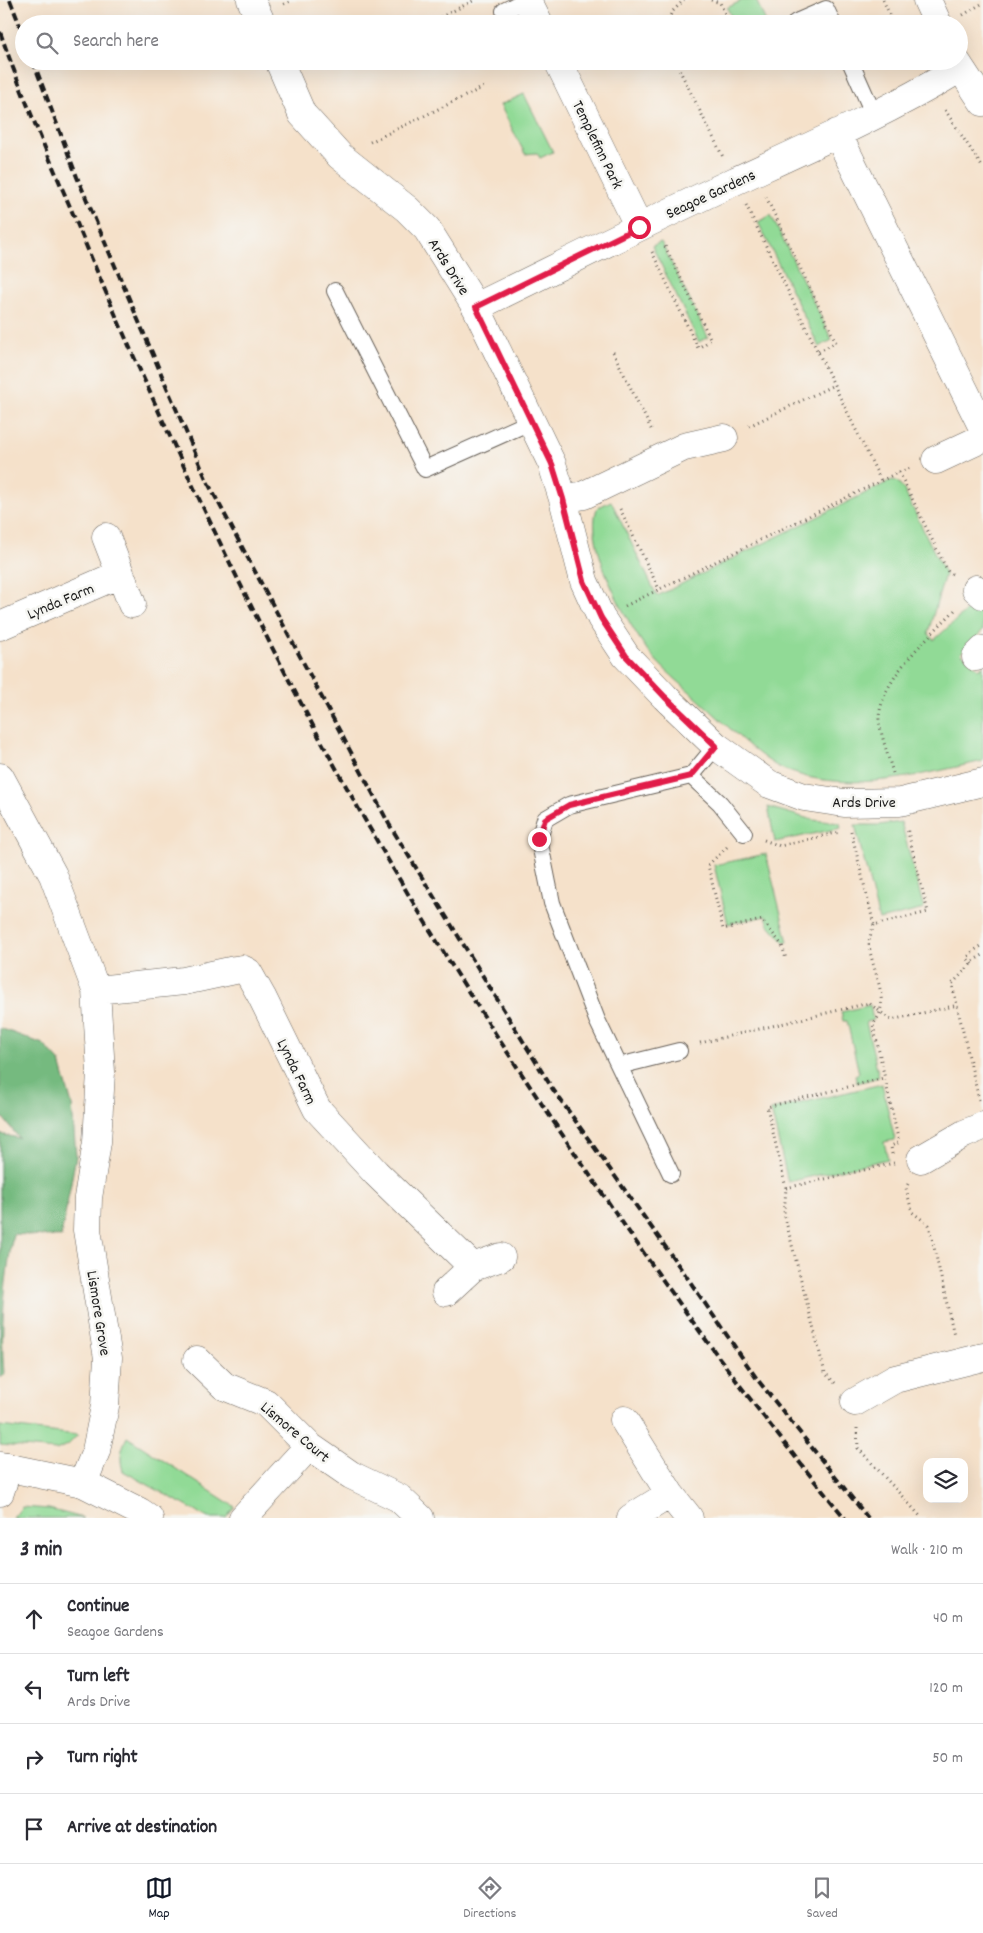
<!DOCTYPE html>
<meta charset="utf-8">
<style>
body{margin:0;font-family:Dekko,sans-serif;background:#f7f7f7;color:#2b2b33}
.controls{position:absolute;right:15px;bottom:15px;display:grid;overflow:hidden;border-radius:10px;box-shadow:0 5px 20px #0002}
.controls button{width:45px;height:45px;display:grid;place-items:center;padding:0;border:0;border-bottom:1px solid #e1e1e2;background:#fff;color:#2b2b33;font:25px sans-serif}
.stop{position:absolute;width:15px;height:15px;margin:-11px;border:4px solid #e11d48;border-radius:50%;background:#fff}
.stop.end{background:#e11d48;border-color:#fff;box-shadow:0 1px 5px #0008}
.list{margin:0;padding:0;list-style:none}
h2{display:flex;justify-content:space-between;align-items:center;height:65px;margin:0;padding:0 20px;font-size:21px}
h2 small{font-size:16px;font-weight:400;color:#7c7c81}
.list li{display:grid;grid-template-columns:32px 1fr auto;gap:15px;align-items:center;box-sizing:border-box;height:70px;padding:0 20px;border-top:1px solid #e1e1e2}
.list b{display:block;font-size:19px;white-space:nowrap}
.list p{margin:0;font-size:16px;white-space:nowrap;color:#7c7c81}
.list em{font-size:16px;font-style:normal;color:#7c7c81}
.icon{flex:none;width:28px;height:28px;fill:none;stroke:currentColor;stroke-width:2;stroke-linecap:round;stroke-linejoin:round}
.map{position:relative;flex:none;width:983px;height:1518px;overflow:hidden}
.search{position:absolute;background:#fff;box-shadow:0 5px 20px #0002;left:15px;right:15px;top:15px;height:55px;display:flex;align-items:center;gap:12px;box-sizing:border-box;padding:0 18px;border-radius:28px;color:#7c7c81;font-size:19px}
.sheet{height:345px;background:#fff}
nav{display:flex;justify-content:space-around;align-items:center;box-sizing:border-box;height:70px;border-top:1px solid #e1e1e2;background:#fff;font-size:14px;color:#7c7c81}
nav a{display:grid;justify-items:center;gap:2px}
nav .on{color:#111827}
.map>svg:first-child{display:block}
.green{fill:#91da96;stroke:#567b59}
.forest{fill:#74ba7f;stroke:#486b4e}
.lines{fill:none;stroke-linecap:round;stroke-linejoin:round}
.service-casing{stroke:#686159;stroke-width:18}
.minor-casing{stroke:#686159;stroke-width:29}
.tertiary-casing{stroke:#686159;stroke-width:29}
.path{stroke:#686159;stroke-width:3;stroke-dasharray:1 4;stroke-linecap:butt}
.service{stroke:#fff;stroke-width:16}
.minor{stroke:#fff;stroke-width:28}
.tertiary{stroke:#fff;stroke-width:28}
.rail{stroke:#1c1c1c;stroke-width:4;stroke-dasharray:8 4;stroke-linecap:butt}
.route{stroke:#e11d48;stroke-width:6}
.labels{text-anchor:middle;stroke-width:5;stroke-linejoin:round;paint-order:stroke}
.street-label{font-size:16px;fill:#1c1c1c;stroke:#f6f6f2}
</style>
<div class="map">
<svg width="983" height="1518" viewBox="0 0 983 1518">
<rect width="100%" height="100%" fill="#f6f6f2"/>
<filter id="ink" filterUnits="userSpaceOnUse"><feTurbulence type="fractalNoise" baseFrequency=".02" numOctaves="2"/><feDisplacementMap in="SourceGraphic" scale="10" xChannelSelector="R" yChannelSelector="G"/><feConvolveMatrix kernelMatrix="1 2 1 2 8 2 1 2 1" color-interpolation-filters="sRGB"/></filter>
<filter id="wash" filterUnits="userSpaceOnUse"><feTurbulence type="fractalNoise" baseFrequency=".0096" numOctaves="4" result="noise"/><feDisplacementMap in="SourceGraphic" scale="20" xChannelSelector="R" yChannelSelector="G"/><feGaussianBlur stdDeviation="1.12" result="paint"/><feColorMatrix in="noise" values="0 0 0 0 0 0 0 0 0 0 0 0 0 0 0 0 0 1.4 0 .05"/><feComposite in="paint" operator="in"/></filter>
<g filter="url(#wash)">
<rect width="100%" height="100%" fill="#f5e1ca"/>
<!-- green -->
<path class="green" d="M743,0H756L767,24H735L727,8Z
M524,94L553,152L540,158L537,153L525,154L500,105Z
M771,215L832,340L819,347L758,222Z
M661,242L708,337L699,342L652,246Z
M892,480L897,481L903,488L945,574L928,633L934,640L976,602L983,609V630L961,653L979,669L983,665V761C925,774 866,790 807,777C797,774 783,770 775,765C748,748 724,722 700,701C683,685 662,669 648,651C626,621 584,545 597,508L611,501L657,596Z
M768,807L813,820L840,823L841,828L775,842Z
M901,822L924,909L879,920L855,825H879Z
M766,854L788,942H784L769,925L766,916L728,924L714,865Z
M870,1005L873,1020L866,1022L879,1077L857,1083L855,1075L859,1073L847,1021H843L841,1012Z
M882,1084L895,1140L884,1142L888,1159L788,1182L771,1110Z
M0,1426L78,1435L68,1445L56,1450L0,1445Z
M127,1437L235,1507L226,1518H208L123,1471C119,1458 121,1449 127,1437Z
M22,1507L49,1509L83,1518H13Z"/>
<!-- forest -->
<path class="forest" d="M0,1028L43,1044L60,1062L72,1105L76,1156L61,1237L13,1234C5,1280 0,1328 4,1374L0,1378V1134L19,1138L0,1114Z"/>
</g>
<g filter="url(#ink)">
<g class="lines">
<!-- service casing -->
<g class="service-casing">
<path id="service" d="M504,11L526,0
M796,22L826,9L833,24
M850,61L874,115
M335,291L425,469L530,422
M691,776L720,803L744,833
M619,1066L679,1051
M671,1174L597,1020L552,903L539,839L545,819L569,805L691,776L716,746"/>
</g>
<!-- minor casing -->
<g class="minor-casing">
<path id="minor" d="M251,0L262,24
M527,0L539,24
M927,0L938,24
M279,61L302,114L340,156L407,209L427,229L476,307L552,464L563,499L584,581L601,618L626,656L665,697L716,746L769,784L804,797L844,803L900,802L983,782
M558,61L639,227
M956,61L983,102
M837,133L983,428
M476,307C562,265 648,222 735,181C811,146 888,112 959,69
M936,460L983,438
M563,499L584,495L684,447L724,438
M106,537L132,604
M976,589L983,595
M0,626L120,574
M976,657L983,650
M0,777L53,875L96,990L101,1072L97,1142L88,1198L87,1230L108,1358L105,1406L96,1451L83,1483
M96,990L184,981L235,970L242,969L248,972L262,997L317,1109L376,1173L473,1267
M921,1159L964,1134L983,1126
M446,1292L473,1267L501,1257
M197,1360L224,1386L266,1403L309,1446L351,1475L399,1498L420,1518
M855,1402L895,1379L983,1357
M624,1420L670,1494L689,1518
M0,1492L8,1467
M243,1518L309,1446
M631,1518L670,1494"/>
</g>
<!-- tertiary casing -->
<g class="tertiary-casing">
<path id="tertiary" d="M0,1466L83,1483L140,1512L149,1518"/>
</g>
<!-- path -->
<path class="path" d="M711,0L720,3L730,24
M883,0L894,24
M284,4L293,0
M963,15L983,3
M427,24L475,0
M666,24L672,12L684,0
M675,61L723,157
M945,110L983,168
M370,142L484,87
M766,197L836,342L818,352
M746,205L881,481
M652,252L698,348L711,340L665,246
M613,352L652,431
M749,426L834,385
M899,472L911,468
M620,509L659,589
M625,606L899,472L948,572L952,574
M893,773C890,762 878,726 879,717C883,676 929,637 956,609
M851,831L874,925L928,912L907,828
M764,840L780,846L840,832
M727,847L708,865L723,929L762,920L782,945L786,959
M874,925C872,931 869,938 869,944C871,969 893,1003 873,1024L899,1143
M972,964L967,958L973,951L983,945
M700,1043L869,1003L891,1020L958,1005
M979,1100L952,984L976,959L983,955
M892,1154L891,1146L898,1143
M908,1184L906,1188L912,1212L929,1225L954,1335
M786,1188L894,1163
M835,1383L825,1373L784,1214L786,1188L767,1107L884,1078
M857,1428L858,1448L922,1518"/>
<!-- service -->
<use href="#service" class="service"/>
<!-- minor -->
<use href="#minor" class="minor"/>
<!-- tertiary -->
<use href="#tertiary" class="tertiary"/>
<!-- rail -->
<path class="rail" d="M10,0L24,36
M0,32C21,92 46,151 71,209C97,272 124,336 153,399C232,574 319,747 419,912C477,1008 539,1101 602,1193C679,1305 758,1414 845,1518
M33,61L77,177L207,481L389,824L552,1088L684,1273L757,1379L868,1518"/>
</g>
</g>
<g class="lines" filter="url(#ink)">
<!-- route -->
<path class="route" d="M539,839L545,819L569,805L691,776L716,746L665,697L626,656L601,618L584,581L563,499L552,464L476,307L639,227"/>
</g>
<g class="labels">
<!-- street labels -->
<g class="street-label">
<text transform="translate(599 144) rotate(64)" y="6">Templefinn Park</text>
<text transform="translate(710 193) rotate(-25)" y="6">Seagoe Gardens</text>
<text transform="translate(450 266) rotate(58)" y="6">Ards Drive</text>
<text transform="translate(60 600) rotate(-23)" y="6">Lynda Farm</text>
<text x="864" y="807">Ards Drive</text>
<text transform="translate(298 1071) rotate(64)" y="6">Lynda Farm</text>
<text transform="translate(100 1313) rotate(81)" y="6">Lismore Grove</text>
<text transform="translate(296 1431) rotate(40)" y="6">Lismore Court</text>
</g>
</g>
</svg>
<div class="controls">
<button><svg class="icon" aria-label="layers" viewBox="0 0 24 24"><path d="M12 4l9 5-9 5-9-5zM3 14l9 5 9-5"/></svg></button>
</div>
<div class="stop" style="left:639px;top:227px"></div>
<div class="stop end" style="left:539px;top:839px"></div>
<div class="search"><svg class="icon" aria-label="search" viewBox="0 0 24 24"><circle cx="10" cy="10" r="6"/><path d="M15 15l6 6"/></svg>Search here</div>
</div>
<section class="sheet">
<h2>3 min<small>Walk · 210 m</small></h2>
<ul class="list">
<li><svg class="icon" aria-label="ahead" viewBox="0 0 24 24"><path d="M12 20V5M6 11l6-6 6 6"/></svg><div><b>Continue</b><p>Seagoe Gardens</p></div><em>40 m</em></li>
<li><svg class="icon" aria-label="left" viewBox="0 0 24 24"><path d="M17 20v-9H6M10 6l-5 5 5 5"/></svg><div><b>Turn left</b><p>Ards Drive</p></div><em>120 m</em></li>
<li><svg class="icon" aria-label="right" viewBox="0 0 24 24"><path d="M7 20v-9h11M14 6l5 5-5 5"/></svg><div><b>Turn right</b></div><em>50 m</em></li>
<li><svg class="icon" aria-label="arrive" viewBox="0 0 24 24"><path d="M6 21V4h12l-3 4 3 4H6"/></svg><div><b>Arrive at destination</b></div></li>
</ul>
</section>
<nav>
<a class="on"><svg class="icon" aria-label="map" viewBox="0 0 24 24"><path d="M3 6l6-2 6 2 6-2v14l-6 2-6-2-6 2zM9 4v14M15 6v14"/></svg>Map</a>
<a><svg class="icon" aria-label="directions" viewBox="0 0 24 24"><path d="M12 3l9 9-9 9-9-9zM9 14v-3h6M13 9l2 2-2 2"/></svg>Directions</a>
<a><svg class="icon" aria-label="saved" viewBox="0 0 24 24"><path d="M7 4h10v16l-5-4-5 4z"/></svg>Saved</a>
</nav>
